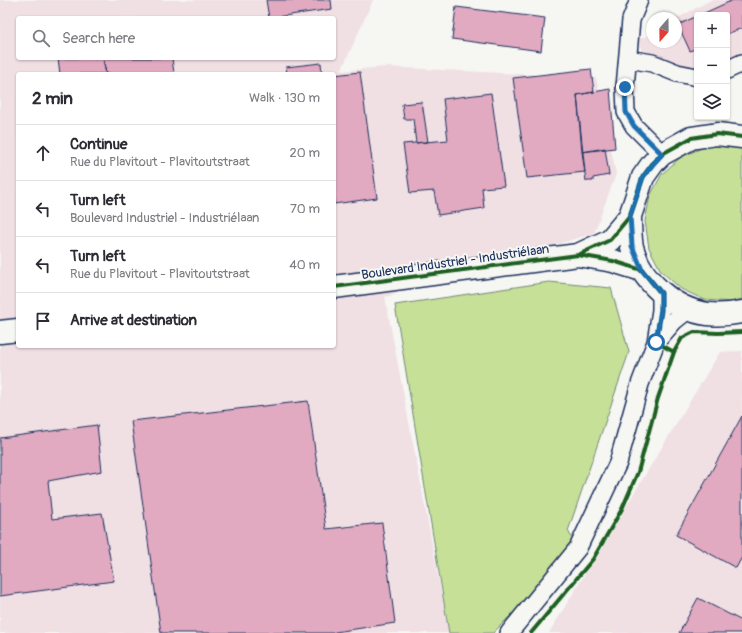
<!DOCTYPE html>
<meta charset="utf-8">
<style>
body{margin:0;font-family:Pangolin,sans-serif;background:#f7f7f7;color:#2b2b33}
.controls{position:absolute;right:12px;top:12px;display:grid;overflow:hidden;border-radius:4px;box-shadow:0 1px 3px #0004}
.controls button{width:36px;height:36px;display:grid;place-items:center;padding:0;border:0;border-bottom:1px solid #e1e1e2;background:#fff;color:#2b2b33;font:20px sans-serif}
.compass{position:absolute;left:646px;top:12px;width:36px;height:36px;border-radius:50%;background:#fff;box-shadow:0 1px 3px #0004;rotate:200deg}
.stop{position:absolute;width:12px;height:12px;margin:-9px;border:3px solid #1f6fb2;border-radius:50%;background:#fff}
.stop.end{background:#1f6fb2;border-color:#fff;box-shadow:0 1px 4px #0008}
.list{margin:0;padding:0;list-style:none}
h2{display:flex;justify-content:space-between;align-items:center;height:52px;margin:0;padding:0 16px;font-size:17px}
h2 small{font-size:13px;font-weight:400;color:#7c7c81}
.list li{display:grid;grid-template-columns:26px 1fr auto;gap:12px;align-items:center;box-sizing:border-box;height:56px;padding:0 16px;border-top:1px solid #e1e1e2}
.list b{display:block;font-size:15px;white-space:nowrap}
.list p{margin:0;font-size:13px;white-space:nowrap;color:#7c7c81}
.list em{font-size:13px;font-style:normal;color:#7c7c81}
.icon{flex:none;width:22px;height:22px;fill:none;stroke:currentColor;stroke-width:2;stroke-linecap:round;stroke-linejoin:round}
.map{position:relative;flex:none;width:742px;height:633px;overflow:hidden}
.search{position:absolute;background:#fff;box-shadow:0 1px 3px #0004;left:16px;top:16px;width:320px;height:44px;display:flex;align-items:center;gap:10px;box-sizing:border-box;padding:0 14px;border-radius:4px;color:#7c7c81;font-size:15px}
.panel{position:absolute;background:#fff;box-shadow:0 1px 3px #0004;left:16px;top:72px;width:320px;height:276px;border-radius:4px}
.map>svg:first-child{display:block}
.built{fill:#f0dfe3;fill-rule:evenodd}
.green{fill:#c7e097;stroke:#71887a}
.building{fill:#e1aac1;stroke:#1b2f5e}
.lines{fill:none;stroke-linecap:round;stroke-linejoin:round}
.minor-casing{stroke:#1b2f5e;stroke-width:20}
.secondary-casing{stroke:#1b2f5e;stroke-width:25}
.minor{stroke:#f6f6f2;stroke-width:17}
.secondary{stroke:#f6f6f2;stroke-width:22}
.cycleway-casing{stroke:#f6f6f2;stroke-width:6}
.cycleway{stroke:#1b5e20;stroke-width:4}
.route{stroke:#1f6fb2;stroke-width:5}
.labels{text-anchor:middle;stroke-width:4;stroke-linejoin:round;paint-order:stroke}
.street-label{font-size:13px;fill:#1b2f5e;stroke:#f6f6f2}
</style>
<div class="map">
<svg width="742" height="633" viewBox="0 0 742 633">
<rect width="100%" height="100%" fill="#f6f6f2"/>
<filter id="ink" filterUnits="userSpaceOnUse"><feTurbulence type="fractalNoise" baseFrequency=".025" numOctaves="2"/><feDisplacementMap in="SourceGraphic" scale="8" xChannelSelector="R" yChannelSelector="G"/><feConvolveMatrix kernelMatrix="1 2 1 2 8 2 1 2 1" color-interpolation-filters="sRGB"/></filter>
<g filter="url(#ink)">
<!-- built -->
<path class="built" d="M0,0H373L341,71L385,67L596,78L616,174L594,233L385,297L449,633H0ZM18,18H334V58H18ZM18,74H334V346H18Z
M711,0H742V61L727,66V15H697V77L646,62L638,40L652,33V42H676V19Z
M742,351V633H549L720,352Z"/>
<!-- green -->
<path class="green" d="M729,145L742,148V299L732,302L705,300L681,289L661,271L649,248L645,221L650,196L662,174L681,157L704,147Z
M549,282L611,288L629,352L568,531L578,548L493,633H449L395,305Z"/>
<!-- building -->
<path class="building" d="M266,0H331L332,9L269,18Z
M733,0H742V28L727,34V15H700Z
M456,7L545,18L541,51L452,39Z
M697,16V48L690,51L678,25Z
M58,58H103L106,74H60Z
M103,58H172L174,74H106Z
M321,63L322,74H287L286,67Z
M591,69L594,92L577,95L585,172L527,178L513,78Z
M360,72L377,198L334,204V75Z
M610,89L615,148L582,152L577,95Z
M491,93L504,186L482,188L484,208L438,215L434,191L410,193L403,144L448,140L443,99Z
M422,102L428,142L416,143L413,119H404L402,104Z
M605,148L609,175L593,178V181H586L582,152Z
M308,401L326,529L382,523L395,623L335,632V633H161L131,421Z
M742,416V557L736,568L676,535Z
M97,425L102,471L48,481L52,519L102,513L114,581L0,596V438Z
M698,598L742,621V633H679Z"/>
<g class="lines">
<!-- minor casing -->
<g class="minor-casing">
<path id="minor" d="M639,0L631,20L625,87L626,112L634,126L662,154
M628,59L652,63L677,73L697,77
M727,70L742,63
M656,342L674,321L689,309
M509,633L578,548L618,463L640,384L656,342L661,310V293"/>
</g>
<!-- secondary casing -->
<g class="secondary-casing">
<path id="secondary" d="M630,216C630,226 630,237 632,247C641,281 674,310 708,314C718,315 732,314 742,312
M578,255L613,261L642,270
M334,287L578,255L610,240L630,216L643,177L653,163L662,154L691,138L717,134L742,137
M0,332L18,330"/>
</g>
<!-- minor -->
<use href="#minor" class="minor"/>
<!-- secondary -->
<use href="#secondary" class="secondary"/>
<!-- cycleway casing -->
<g class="cycleway-casing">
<path id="cycleway" d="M578,255L613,261L642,270L661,293V310L656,342L674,352
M334,287L578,255L610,240L630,216L643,177L653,163L662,154L691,138L717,134L742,137
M531,633L593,559L622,509L638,472L658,398L674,352L682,338L694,332L718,333L742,332"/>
</g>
<!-- cycleway -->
<use href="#cycleway" class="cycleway"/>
</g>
</g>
<g class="lines" filter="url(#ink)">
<!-- route -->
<path class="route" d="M625,87L626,112L634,126L662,154L653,164L643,177L630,216L632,246L642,270L661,293V310L656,342"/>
</g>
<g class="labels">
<!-- street labels -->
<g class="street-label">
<text transform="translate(455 261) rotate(-8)" y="5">Boulevard Industriel - Industriélaan</text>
</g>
</g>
</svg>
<div class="controls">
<button>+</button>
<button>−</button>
<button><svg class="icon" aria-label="layers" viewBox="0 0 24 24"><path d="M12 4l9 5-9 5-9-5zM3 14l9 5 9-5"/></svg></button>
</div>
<svg class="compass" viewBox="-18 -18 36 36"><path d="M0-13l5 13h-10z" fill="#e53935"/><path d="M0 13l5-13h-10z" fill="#7c7c81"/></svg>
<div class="stop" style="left:656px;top:342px"></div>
<div class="stop end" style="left:625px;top:87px"></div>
<div class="search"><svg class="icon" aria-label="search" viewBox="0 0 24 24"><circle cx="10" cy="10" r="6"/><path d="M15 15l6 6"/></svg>Search here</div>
<section class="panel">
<h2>2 min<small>Walk · 130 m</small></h2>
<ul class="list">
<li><svg class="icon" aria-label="ahead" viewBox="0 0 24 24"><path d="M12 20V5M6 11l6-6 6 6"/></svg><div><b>Continue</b><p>Rue du Plavitout - Plavitoutstraat</p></div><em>20 m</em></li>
<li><svg class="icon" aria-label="left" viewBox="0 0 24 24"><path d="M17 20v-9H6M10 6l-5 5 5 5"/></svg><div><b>Turn left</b><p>Boulevard Industriel - Industriélaan</p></div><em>70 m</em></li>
<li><svg class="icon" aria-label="left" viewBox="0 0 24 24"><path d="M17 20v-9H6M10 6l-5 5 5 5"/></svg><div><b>Turn left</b><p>Rue du Plavitout - Plavitoutstraat</p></div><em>40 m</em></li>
<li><svg class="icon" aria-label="arrive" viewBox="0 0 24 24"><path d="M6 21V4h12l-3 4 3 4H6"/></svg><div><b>Arrive at destination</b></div></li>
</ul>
</section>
</div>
